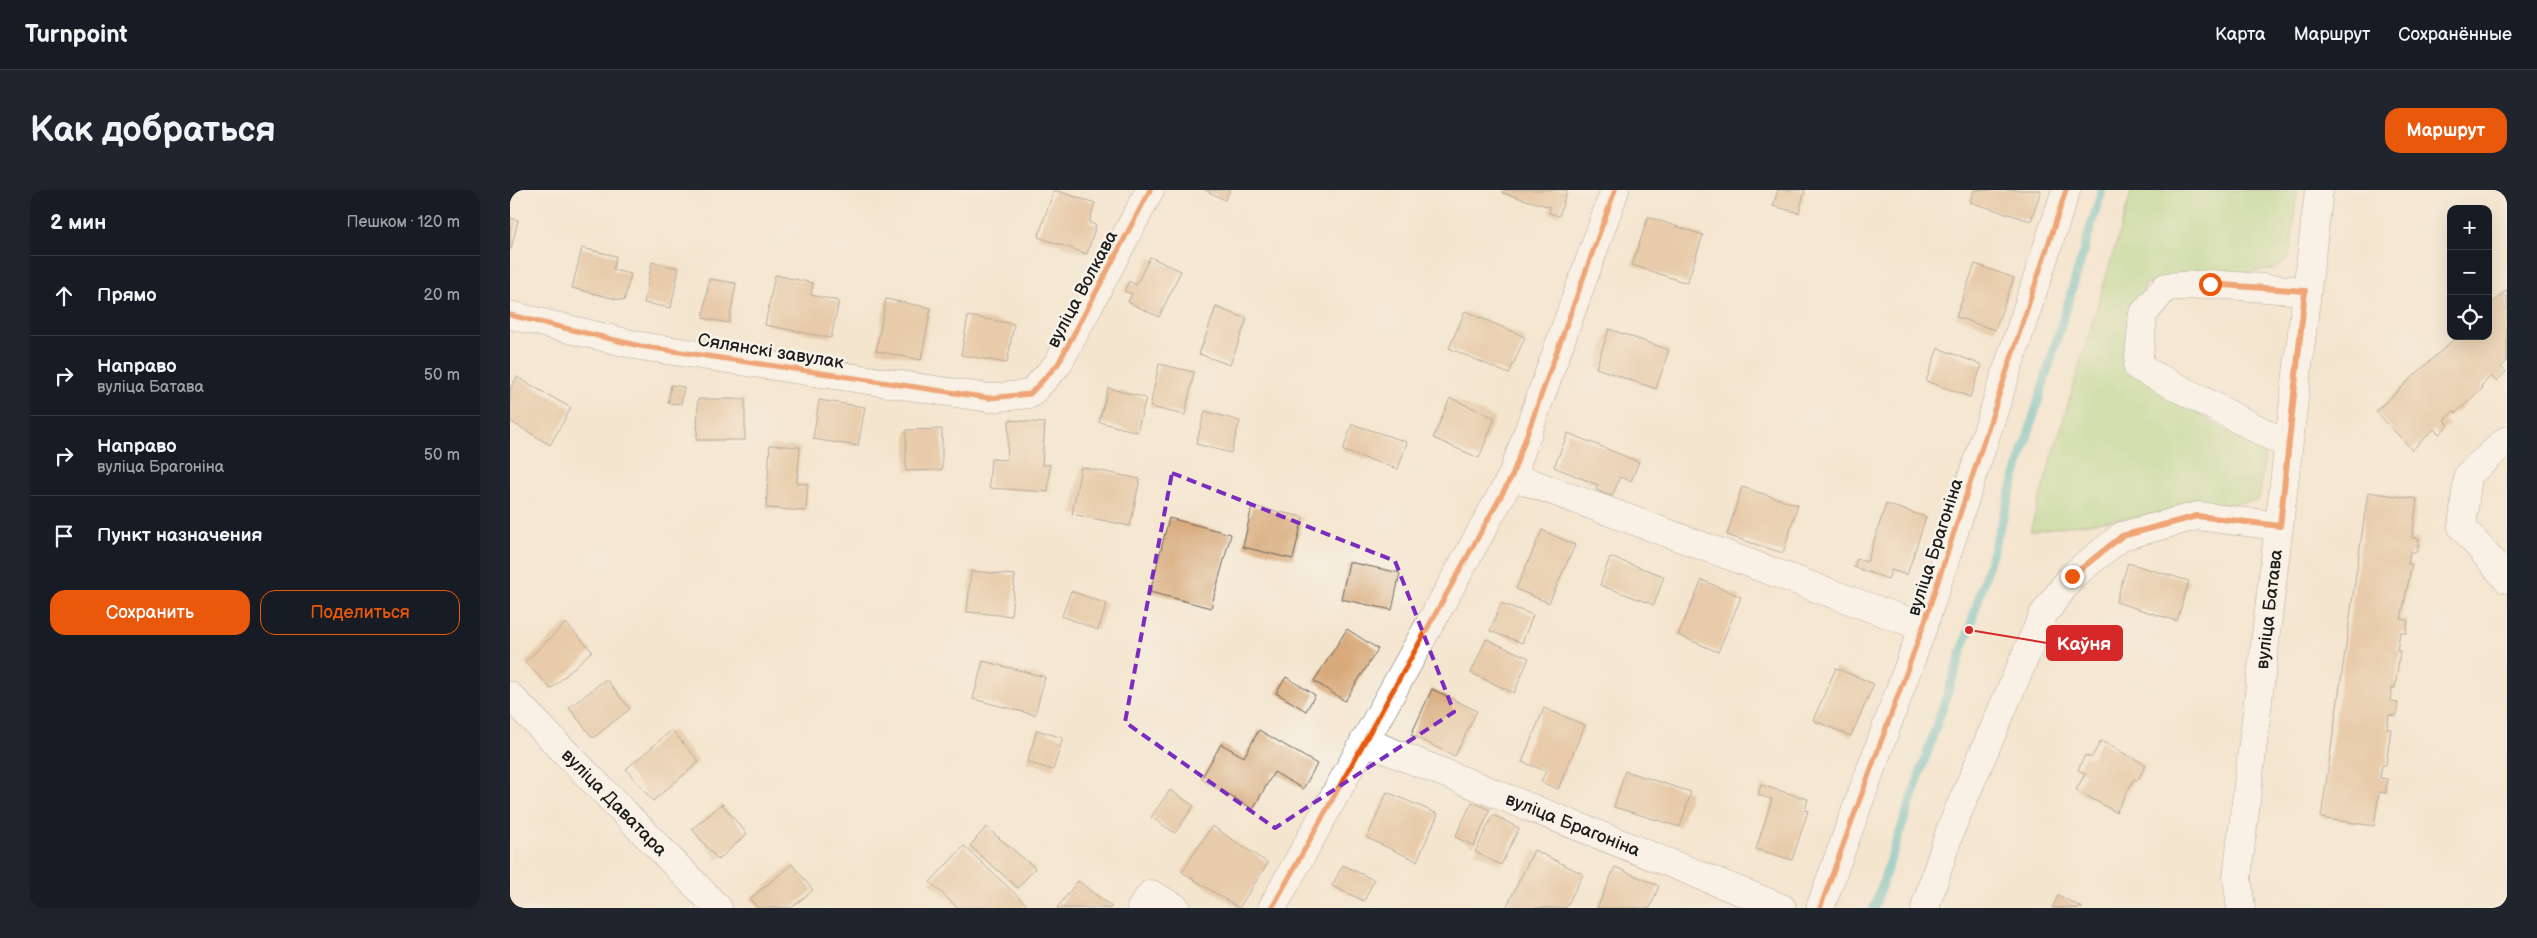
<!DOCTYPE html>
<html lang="ru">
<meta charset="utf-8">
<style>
body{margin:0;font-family:"Balsamiq Sans",sans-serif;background:#20242c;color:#f1f3f6}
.controls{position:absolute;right:15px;top:15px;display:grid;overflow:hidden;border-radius:10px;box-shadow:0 5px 20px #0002}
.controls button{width:45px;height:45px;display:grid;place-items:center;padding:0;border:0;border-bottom:1px solid #363941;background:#171b24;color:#f1f3f6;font:25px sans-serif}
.stop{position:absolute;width:15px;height:15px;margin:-11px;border:4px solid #ea580c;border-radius:50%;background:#fff}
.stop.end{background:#ea580c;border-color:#fff;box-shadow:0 1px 5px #0008}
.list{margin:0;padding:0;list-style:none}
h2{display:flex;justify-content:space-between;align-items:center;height:65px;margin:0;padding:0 20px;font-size:21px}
h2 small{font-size:16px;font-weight:400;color:#9ea1a6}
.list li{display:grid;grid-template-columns:32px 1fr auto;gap:15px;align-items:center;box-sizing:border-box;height:80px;padding:0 20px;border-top:1px solid #363941}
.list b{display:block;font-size:19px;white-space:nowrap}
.list p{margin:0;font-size:16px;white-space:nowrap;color:#9ea1a6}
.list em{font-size:16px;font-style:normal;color:#9ea1a6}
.actions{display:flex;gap:10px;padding:15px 20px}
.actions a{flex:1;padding:11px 0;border:1px solid #ea580c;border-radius:15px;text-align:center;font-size:18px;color:#ea580c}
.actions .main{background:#ea580c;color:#fff}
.icon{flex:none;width:28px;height:28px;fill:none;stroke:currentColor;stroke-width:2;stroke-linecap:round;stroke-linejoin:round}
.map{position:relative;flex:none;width:1997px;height:718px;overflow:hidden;border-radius:15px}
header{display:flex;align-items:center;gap:30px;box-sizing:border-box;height:70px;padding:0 25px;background:#171b24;border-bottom:1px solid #363941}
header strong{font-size:24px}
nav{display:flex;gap:28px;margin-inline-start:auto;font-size:18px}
.intro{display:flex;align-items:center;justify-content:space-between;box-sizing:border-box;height:120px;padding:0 30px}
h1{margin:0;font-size:35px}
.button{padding:12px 22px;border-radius:15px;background:#ea580c;color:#fff;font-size:18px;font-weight:700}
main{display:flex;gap:30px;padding:0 30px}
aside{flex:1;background:#171b24;border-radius:15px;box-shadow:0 5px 20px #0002}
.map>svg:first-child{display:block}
.green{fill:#a9d683;stroke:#627950}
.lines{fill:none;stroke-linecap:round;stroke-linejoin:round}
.stream{stroke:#44b4bc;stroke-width:9}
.building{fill:#d8aa7c}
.minor-casing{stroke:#68625b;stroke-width:29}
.minor{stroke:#fff;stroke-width:28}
.cycleway-casing{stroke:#f7f3e8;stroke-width:8}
.cycleway{stroke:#e8590c;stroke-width:5}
.route{stroke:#ea580c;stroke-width:6}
.marked{fill:none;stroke:#7b2cbf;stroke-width:4;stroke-dasharray:10 6;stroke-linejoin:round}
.labels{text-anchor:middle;stroke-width:5;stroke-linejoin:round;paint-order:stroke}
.street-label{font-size:18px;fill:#1c1c1c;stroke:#f7f3e8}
.leader{fill:none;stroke:#d62828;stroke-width:2}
.callout-dot{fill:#d62828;stroke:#f7f3e8;stroke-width:2}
.callout{fill:#d62828;stroke:#d62828;stroke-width:2}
.callout-label{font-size:19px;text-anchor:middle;font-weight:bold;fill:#fff}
</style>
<header>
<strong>Turnpoint</strong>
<nav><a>Карта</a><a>Маршрут</a><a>Сохранённые</a></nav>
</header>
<div class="intro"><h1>Как добраться</h1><a class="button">Маршрут</a></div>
<main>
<aside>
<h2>2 мин<small>Пешком · 120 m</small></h2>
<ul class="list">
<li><svg class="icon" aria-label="ahead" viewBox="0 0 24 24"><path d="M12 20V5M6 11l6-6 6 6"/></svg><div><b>Прямо</b></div><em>20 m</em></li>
<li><svg class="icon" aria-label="right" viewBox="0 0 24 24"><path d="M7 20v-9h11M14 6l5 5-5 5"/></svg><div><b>Направо</b><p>вуліца Батава</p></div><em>50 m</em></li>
<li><svg class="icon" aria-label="right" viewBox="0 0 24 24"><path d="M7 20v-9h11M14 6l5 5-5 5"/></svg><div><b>Направо</b><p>вуліца Брагоніна</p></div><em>50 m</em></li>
<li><svg class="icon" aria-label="arrive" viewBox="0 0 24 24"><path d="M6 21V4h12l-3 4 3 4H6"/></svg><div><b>Пункт назначения</b></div></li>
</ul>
<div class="actions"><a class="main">Сохранить</a><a>Поделиться</a></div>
</aside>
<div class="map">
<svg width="1997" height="718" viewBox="0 0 1997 718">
<rect width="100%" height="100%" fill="#f7f3e8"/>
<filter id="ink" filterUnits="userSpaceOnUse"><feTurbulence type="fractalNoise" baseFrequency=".02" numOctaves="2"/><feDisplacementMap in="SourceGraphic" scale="10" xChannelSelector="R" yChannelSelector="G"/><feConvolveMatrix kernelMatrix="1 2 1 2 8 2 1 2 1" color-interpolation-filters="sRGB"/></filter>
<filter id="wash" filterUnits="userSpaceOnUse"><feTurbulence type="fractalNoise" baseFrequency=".0096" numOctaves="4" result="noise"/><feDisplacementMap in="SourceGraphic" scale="20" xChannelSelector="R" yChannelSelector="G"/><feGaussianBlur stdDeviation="1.12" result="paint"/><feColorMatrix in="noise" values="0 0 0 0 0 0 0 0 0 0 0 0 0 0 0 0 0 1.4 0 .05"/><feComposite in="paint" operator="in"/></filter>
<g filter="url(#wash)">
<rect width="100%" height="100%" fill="#f4e5cf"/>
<!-- green -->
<path class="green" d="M1622,0H1787L1780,66L1764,79L1635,94L1619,180L1755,265L1749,310L1520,341Z"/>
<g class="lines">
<!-- stream -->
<path class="stream" d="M1364,718L1459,440L1592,0"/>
</g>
<g id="blocks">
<!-- building -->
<path class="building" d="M544,0L585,13L579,33L586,35L577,64L528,47Z
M695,0H720L715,10Z
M994,0H1057L1049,26L1039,23L1040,17L993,3Z
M1268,0H1295L1289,23L1263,16Z
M1464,0H1531L1521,31L1460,12Z
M1138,27L1193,45L1177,93L1122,75Z
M0,28L8,30L1,59H0Z
M72,58L106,66L103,80L121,84L114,111L62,98Z
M640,67L671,81L649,127L618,112L622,104L614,101L619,91L626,95Z
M142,72L169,78L161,118L134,113Z
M1465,74L1504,88L1485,140L1446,127Z
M265,85L303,93L301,105L329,111L321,148L255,135Z
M199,89L226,93L219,133L193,128Z
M1997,100V171L1991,177L1996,182L1986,191L1981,186L1971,196L1973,198L1946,223L1944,221L1934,230L1939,235L1929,244L1924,239L1902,260L1866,221L1947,146H1978V117Z
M376,109L421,118L411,170L366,161Z
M706,117L737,129L720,175L689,164Z
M955,121L1015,147L999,184L939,158Z
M458,126L504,134L497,173L451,165Z
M1099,139L1159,160L1146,199L1086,178Z
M1428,158L1472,175L1460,207L1416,191Z
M649,174L684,182L675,225L640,217Z
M7,187L61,218L40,255L0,231V199Z
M161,195L174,197L171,214L158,213Z
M598,198L636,208L627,242L589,232Z
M940,208L985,228L969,268L923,248Z
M188,209H235V250H187Z
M309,210L355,217L348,256L303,249Z
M695,221L730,231L721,263L686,254Z
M499,230L535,233L532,275H540L538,302L479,298L481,269L497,270Z
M842,234L897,252L888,279L833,261Z
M432,239V280L396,281V240Z
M1058,243L1129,272L1121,291L1110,287L1102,306L1086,300L1088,295L1044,277Z
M260,255L290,257L287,293L298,294L296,321L256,318Z
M571,277L630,289L620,336L562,324Z
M1232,297L1288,315L1273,363L1217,345Z
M1858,302L1907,309L1902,348L1909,349L1907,362H1900L1898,374H1902L1891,429L1898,430L1896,443L1890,442L1887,461H1890L1885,498H1882L1880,511L1888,512L1886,526L1879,525L1877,539H1881L1876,575H1872L1870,588L1877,589L1876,603L1869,602L1864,636L1811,628Z
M1376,314L1416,327L1397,385L1381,380L1378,389L1344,377L1347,369L1357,372Z
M742,316L793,327L783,369L733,357Z
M659,328L721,344L701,418L640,402Z
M1032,340L1065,355L1039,413L1006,399Z
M1100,367L1154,386L1144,415L1090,395Z
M839,372L890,383L882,420L831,409Z
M1618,373L1679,391L1667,431L1606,412Z
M461,381L505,385L501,426L457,422Z
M1192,390L1231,407L1208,462L1168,445Z
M561,401L597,414L588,440L552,426Z
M991,413L1023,425L1012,453L980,441Z
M56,433L82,461L41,499L15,472Z
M837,439L868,459L835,511L804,491Z
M976,449L1019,468L1004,503L961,483Z
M473,471L535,487L525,525L463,509Z
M1326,478L1364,494L1341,546L1303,530Z
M776,487L805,505L796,521L766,503Z
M96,489L120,519L83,548L59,518Z
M922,499L967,521L945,566L901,545Z
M1034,518L1075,535L1048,599L1031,592L1036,581L1012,572Z
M162,540L189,572L143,611L116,579Z
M527,540L553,548L543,580L517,572Z
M749,540L807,574L793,599L764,582L743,619L691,589L711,554L734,567Z
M1591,551L1636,575L1627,591L1624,589L1606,622L1566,600L1575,584L1568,580L1575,565L1581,568Z
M1115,581L1181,602L1170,637L1104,617Z
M1251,595L1298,609L1295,620L1298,621L1282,670L1246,659L1262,609L1248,605Z
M660,600L684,616L665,643L641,627Z
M877,602L928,624L907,671L857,648Z
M962,612L980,620L964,656L945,647Z
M212,614L237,644L208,670L182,639Z
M983,625L1009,638L991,675L965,662Z
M702,636L758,673L729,718L672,682Z
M476,637L525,678L508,698L460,656Z
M454,656L516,714L512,718H448L420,692Z
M1024,660L1073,684L1056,718H996Z
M282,674L303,700L281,718H248L240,709Z
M833,675L864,690L854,711L822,696Z
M1105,677L1149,696L1140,718H1087Z
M568,691L602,717L601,718H547Z
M1548,705L1573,718H1542Z"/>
</g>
</g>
<g filter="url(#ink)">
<use href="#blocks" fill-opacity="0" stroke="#68625b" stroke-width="1"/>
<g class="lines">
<!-- minor casing -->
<g class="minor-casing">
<g id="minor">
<path d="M0,125L130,156L479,208L520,204L548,174L640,0"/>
<path d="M1997,250L1958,285L1952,337L1997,389"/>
<path d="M1778,255L1628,177L1633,124L1656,97L1700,94L1795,101"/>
<path d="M1002,286L1413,437"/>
<path id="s1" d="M0,506L208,718"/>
<path id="s2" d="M854,551L1272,718"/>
<path d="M631,718L641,704L666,718"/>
<path d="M762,718L1002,286L1105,0"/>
<path d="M1310,718L1413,437L1556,0"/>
<path d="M1415,718L1441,638L1533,425L1562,386L1612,346L1687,326L1769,336"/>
<path id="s3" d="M1731,718L1727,687L1809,0"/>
</g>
</g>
<!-- minor -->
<use href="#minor" class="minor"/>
<!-- cycleway casing -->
<g class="cycleway-casing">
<path id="cycleway" d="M0,125L130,156L479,208L520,204L548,174L640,0
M762,718L1002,286L1105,0
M1310,718L1413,437L1556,0"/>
</g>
<!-- cycleway -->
<use href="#cycleway" class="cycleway"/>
</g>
</g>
<g class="lines" filter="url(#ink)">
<!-- route -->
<path class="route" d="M1562,386L1612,346L1687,326L1770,336L1795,101L1700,94"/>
</g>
<!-- marked area -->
<path d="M0 0H1997V718H0ZM662,283L885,371L944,522L765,638L615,532Z" fill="#f4e5cf" fill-opacity=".55" fill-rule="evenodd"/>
<path class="marked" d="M662,283L885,371L944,522L765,638L615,532Z"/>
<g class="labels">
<!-- street labels -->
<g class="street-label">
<text transform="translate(572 99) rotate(-62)" y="6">вуліца Волкава</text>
<text transform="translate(261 161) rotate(9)" y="6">Сялянскі завулак</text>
<text transform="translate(1425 357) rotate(-72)" y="6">вуліца Брагоніна</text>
<text dy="6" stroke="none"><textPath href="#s3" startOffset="301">вуліца Батава</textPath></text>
<text dy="6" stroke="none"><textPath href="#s1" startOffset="149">вуліца Даватара</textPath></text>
<text dy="6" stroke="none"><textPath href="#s2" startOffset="225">вуліца Брагоніна</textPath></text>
</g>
</g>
<!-- callouts -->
<path class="leader" d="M1459 440L1537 453"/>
<circle class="callout-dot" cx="1459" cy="440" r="5"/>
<rect class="callout" x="1537" y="436" width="75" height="34" rx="5"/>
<g class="callout-label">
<text x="1574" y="460">Каўня</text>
</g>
</svg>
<div class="controls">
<button>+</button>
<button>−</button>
<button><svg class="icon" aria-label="locate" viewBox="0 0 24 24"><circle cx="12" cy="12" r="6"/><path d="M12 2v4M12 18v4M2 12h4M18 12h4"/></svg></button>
</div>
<div class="stop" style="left:1700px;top:94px"></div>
<div class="stop end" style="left:1562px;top:386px"></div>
</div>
</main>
